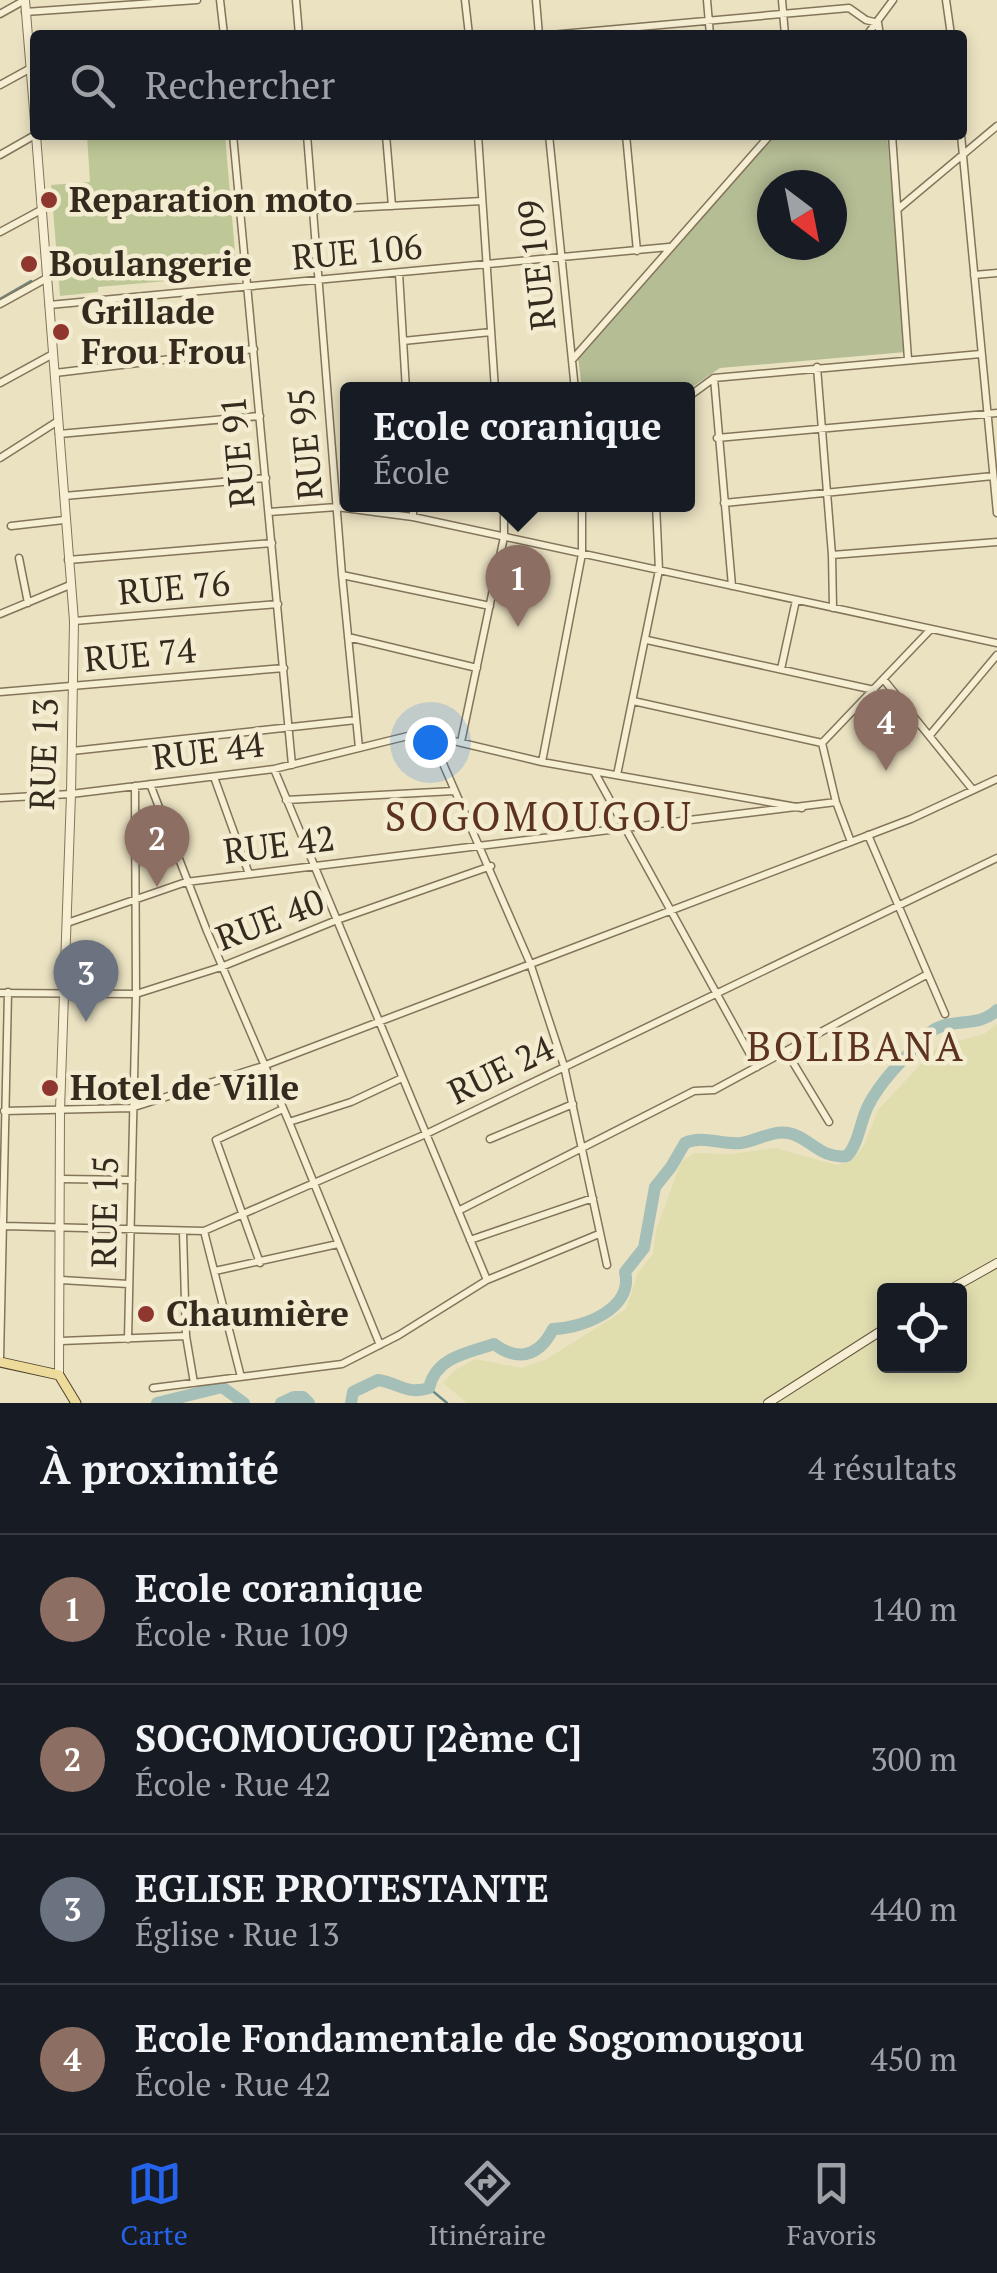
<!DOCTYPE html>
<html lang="fr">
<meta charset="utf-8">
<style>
body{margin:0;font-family:"PT Serif",serif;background:#20242c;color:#f1f3f6}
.controls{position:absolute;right:30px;bottom:30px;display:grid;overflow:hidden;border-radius:10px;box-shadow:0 5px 15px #0003}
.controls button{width:90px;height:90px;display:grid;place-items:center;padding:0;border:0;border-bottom:2px solid #363941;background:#171b24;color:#f1f3f6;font:50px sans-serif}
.compass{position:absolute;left:757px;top:170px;width:90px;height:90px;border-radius:50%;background:#171b24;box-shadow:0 5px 15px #0003;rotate:148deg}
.you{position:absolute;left:430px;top:742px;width:35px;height:35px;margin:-25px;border:8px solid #fff;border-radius:50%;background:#1a73e8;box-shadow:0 0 0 15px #1a73e833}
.badge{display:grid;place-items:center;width:65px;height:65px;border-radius:50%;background:#2563eb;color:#fff;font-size:32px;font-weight:700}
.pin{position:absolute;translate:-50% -82px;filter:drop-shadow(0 2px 5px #0008)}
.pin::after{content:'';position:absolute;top:52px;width:35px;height:30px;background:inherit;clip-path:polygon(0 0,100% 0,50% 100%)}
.popup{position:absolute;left:340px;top:382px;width:355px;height:130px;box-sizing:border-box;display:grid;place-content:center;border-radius:10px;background:#171b24;filter:drop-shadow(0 2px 8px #0005);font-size:32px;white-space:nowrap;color:#9ea1a6}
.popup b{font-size:38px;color:#f1f3f6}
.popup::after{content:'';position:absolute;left:50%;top:100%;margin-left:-20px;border:20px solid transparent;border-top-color:#171b24}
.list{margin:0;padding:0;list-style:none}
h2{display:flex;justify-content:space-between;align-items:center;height:130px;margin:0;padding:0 40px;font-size:42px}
h2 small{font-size:32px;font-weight:400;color:#9ea1a6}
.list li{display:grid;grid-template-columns:65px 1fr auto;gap:30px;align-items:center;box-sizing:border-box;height:150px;padding:0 40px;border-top:2px solid #363941}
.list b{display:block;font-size:38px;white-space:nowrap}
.list p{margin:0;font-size:32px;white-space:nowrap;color:#9ea1a6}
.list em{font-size:32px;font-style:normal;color:#9ea1a6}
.icon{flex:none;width:55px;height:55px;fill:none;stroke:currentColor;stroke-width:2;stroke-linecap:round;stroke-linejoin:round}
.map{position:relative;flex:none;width:997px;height:1403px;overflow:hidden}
.search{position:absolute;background:#171b24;box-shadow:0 5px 15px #0003;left:30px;right:30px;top:30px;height:110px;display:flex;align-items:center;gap:25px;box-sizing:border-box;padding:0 35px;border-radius:10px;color:#9ea1a6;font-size:38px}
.sheet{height:730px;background:#171b24}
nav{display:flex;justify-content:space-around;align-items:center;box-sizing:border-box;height:140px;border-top:2px solid #363941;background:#171b24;font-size:28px;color:#9ea1a6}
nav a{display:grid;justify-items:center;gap:5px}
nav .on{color:#2563eb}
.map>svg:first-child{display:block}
.farmland{fill:#e0ddaf;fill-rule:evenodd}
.green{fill:#bdc896}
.cemetery{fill:#b5bd95;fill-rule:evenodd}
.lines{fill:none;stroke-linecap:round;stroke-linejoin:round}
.stream{stroke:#6c8b86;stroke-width:2.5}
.river{stroke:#a4beb8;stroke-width:12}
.minor-casing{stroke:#83745a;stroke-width:9}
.tertiary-casing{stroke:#83745a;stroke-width:10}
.secondary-casing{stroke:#65553d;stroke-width:10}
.primary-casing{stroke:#51422e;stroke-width:11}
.minor{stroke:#f6efd4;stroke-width:6}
.tertiary{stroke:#f6efd4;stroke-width:8}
.secondary{stroke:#f6efd4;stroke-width:8}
.primary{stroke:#ecdb9b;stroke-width:9}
.poi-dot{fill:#8f362e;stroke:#f3ecd1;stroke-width:4}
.labels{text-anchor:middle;stroke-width:9;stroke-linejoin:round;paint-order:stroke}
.poi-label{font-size:35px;font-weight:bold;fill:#342a1d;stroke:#f3ecd1;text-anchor:start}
.street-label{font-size:35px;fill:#342a1d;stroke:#f3ecd1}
.quarter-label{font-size:40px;letter-spacing:2.5px;fill:#5e3220;stroke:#f3ecd1}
</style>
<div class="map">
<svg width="997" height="1403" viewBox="0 0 997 1403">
<rect width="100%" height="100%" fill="#ebe2c2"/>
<!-- farmland -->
<path class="farmland" d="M997,1024V1403H467L443,1383L455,1370L475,1359L522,1368L547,1359L626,1309L638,1273L653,1254L656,1230L681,1162L694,1153L731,1154L776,1148L836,1165L850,1162L864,1145L878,1110L938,1046L984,1034ZM884,1290H960V1366H884Z"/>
<!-- green -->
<path class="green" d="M87,135H225L237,275L98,287V292L60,296L51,185L90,182Z"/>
<!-- cemetery -->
<path class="cemetery" d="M776,135H887L906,352L720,368L688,390L582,389L578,357L739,173ZM772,185H832V245H772Z"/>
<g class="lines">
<!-- stream -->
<path class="stream" d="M0,299L31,281
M429,1388L447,1403"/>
<!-- river -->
<path class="river" d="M157,1403L222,1387L244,1403
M281,1403L294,1397H303L309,1403
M351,1403L353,1392L378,1380C399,1383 406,1395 429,1388C436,1357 467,1353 494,1344C519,1363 540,1355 553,1329C583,1328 634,1309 625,1272L644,1248L655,1187L671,1167L685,1143C702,1135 722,1145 741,1143C756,1141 773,1130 788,1133C809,1136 820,1160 847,1156C859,1143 860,1122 868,1106C881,1080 907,1055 927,1035C947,1015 978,1030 997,1010"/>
<!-- minor casing -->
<g class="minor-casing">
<path id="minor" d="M220,0L224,35
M296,0L299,35
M465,0L469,35
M536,0L539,35
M707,0L710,35
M782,0L785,35
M946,0L951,35
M25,12L197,0
M0,14L25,0
M550,35L849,8L866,20L878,23L880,35
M867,35L893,0
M0,85L31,68
M233,135L292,765
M307,135L342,575L359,748
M386,135L392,206
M478,135L495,390
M549,135L575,390
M626,135L637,251
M892,135L908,359
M961,135L997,513
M0,155L35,135
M898,209L997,126
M313,210L482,201
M0,232L41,210
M399,273L406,390
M974,275L997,273
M0,304L47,278
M49,305L669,247
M403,341L491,332
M572,360L770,135
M817,367L832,555L833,608
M55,373L254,349
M714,378L732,586
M0,383L53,354
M688,397L714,378L981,354
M59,434L260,416
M717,438L997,413
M0,458L58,421
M64,496L266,478
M724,503L993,476
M413,504V517
M269,512L337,507L413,517L997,643
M11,526L64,520
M832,555L997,542
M19,558L28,603
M68,560L272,543
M342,575L490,606
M0,614L70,585
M74,621L278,604
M348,637L477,668
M647,640L874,690
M781,669L796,600
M884,680L973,790
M0,692L284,668
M633,701L822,743
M930,735L997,655
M431,736L530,963L564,1066L607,1265
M461,742L504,537V504
M822,743L931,629
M822,743L836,802L851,842
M72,751L356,720
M542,762L582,554V504
M274,769L487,1280
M595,773L757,1067
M617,775L659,570L656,504
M214,777L249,874
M150,784L207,931L289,1122L380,1345
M0,798L71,794L274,769L420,733L542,762L802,808
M286,800L454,791
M868,835L945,1014
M67,923L186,882L836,802
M0,993L136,994L221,967L337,920L491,866
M786,1051L829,1122
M4,1111L131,1108L263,1066L911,819L997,779
M289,1122L351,1102L402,1078
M490,1139L573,1104
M61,1179L132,1180
M458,1211L694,1091L714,1090L926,975
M4,1226L204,1231L426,1134L997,858
M204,1231L241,1377
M183,1232L186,1336L194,1383
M470,1240L593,1198
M260,1263L216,1140L283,1109
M215,1271L338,1244
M61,1280L128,1284
M128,1339L136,994L135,786
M61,1341L186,1336
M0,1359L8,992
M153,1388L342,1364L399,1335L487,1280L599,1234"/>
</g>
<!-- tertiary casing -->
<g class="tertiary-casing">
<path id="tertiary" d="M25,0L35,122
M36,135L74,621L71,794L60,1110L59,1375"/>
</g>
<!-- secondary casing -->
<g class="secondary-casing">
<path id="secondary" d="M949,1290L997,1263
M768,1403L884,1329"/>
</g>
<!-- primary casing -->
<g class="primary-casing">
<path id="primary" d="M0,1362L59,1375L76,1403"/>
</g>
<!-- minor -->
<use href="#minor" class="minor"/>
<!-- tertiary -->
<use href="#tertiary" class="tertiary"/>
<!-- secondary -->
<use href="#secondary" class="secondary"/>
<!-- primary -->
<use href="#primary" class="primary"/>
</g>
<!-- markers -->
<g class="poi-dot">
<circle cx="49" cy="200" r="10"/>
<circle cx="29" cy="264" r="10"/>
<circle cx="61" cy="332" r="10"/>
<circle cx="50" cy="1088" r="10"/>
<circle cx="146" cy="1314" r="10"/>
</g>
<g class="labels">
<!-- poi labels -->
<g class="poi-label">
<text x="69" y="212">Reparation moto</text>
<text x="49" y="276">Boulangerie</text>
<text x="81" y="324">Grillade<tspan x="81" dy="40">Frou Frou</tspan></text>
<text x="70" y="1100">Hotel de Ville</text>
<text x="166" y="1326">Chaumière</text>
</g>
<!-- street labels -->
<g class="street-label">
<text transform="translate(357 252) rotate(-5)" y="12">RUE 106</text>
<text transform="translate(537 265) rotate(-96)" y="12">RUE 109</text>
<text transform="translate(306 444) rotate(-95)" y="12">RUE 95</text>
<text transform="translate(238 452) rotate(-95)" y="12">RUE 91</text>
<text transform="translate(174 588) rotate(-5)" y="12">RUE 76</text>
<text transform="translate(140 655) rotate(-5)" y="12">RUE 74</text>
<text transform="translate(208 751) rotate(-7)" y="12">RUE 44</text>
<text transform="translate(44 754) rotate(-88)" y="12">RUE 13</text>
<text transform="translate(279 845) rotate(-7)" y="12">RUE 42</text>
<text transform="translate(270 920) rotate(-21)" y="12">RUE 40</text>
<text transform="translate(501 1070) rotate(-26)" y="12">RUE 24</text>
<text transform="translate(105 1212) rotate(-89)" y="12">RUE 15</text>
</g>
<!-- quarter labels -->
<g class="quarter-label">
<text x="539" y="831">SOGOMOUGOU</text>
<text x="856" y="1061">BOLIBANA</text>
</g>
</g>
</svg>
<div class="controls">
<button><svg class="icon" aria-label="locate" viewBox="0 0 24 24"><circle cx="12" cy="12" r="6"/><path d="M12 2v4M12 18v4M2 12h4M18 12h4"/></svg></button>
</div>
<svg class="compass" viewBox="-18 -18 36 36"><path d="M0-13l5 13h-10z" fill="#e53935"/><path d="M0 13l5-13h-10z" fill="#9ea1a6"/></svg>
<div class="you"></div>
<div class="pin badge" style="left:518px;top:627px;background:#8d6e63">1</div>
<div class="popup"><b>Ecole coranique</b>École</div>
<div class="pin badge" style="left:157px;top:887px;background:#8d6e63">2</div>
<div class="pin badge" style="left:86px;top:1022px;background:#6b7280">3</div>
<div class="pin badge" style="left:886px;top:771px;background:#8d6e63">4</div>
<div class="search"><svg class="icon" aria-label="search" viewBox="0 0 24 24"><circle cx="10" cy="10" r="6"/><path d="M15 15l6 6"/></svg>Rechercher</div>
</div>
<section class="sheet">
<h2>À proximité<small>4 résultats</small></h2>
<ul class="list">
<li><span class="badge" style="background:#8d6e63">1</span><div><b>Ecole coranique</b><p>École · Rue 109</p></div><em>140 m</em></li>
<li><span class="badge" style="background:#8d6e63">2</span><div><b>SOGOMOUGOU [2ème C]</b><p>École · Rue 42</p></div><em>300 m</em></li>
<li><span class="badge" style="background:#6b7280">3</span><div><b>EGLISE PROTESTANTE</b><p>Église · Rue 13</p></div><em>440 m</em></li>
<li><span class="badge" style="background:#8d6e63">4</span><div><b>Ecole Fondamentale de Sogomougou</b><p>École · Rue 42</p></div><em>450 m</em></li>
</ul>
</section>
<nav>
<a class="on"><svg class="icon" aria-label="map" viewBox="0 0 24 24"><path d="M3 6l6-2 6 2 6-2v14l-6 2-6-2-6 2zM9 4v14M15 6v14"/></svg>Carte</a>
<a><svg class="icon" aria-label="directions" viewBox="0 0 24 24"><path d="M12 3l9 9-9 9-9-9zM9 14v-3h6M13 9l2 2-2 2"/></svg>Itinéraire</a>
<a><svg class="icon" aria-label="saved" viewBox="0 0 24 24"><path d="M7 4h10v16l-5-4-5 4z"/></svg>Favoris</a>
</nav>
